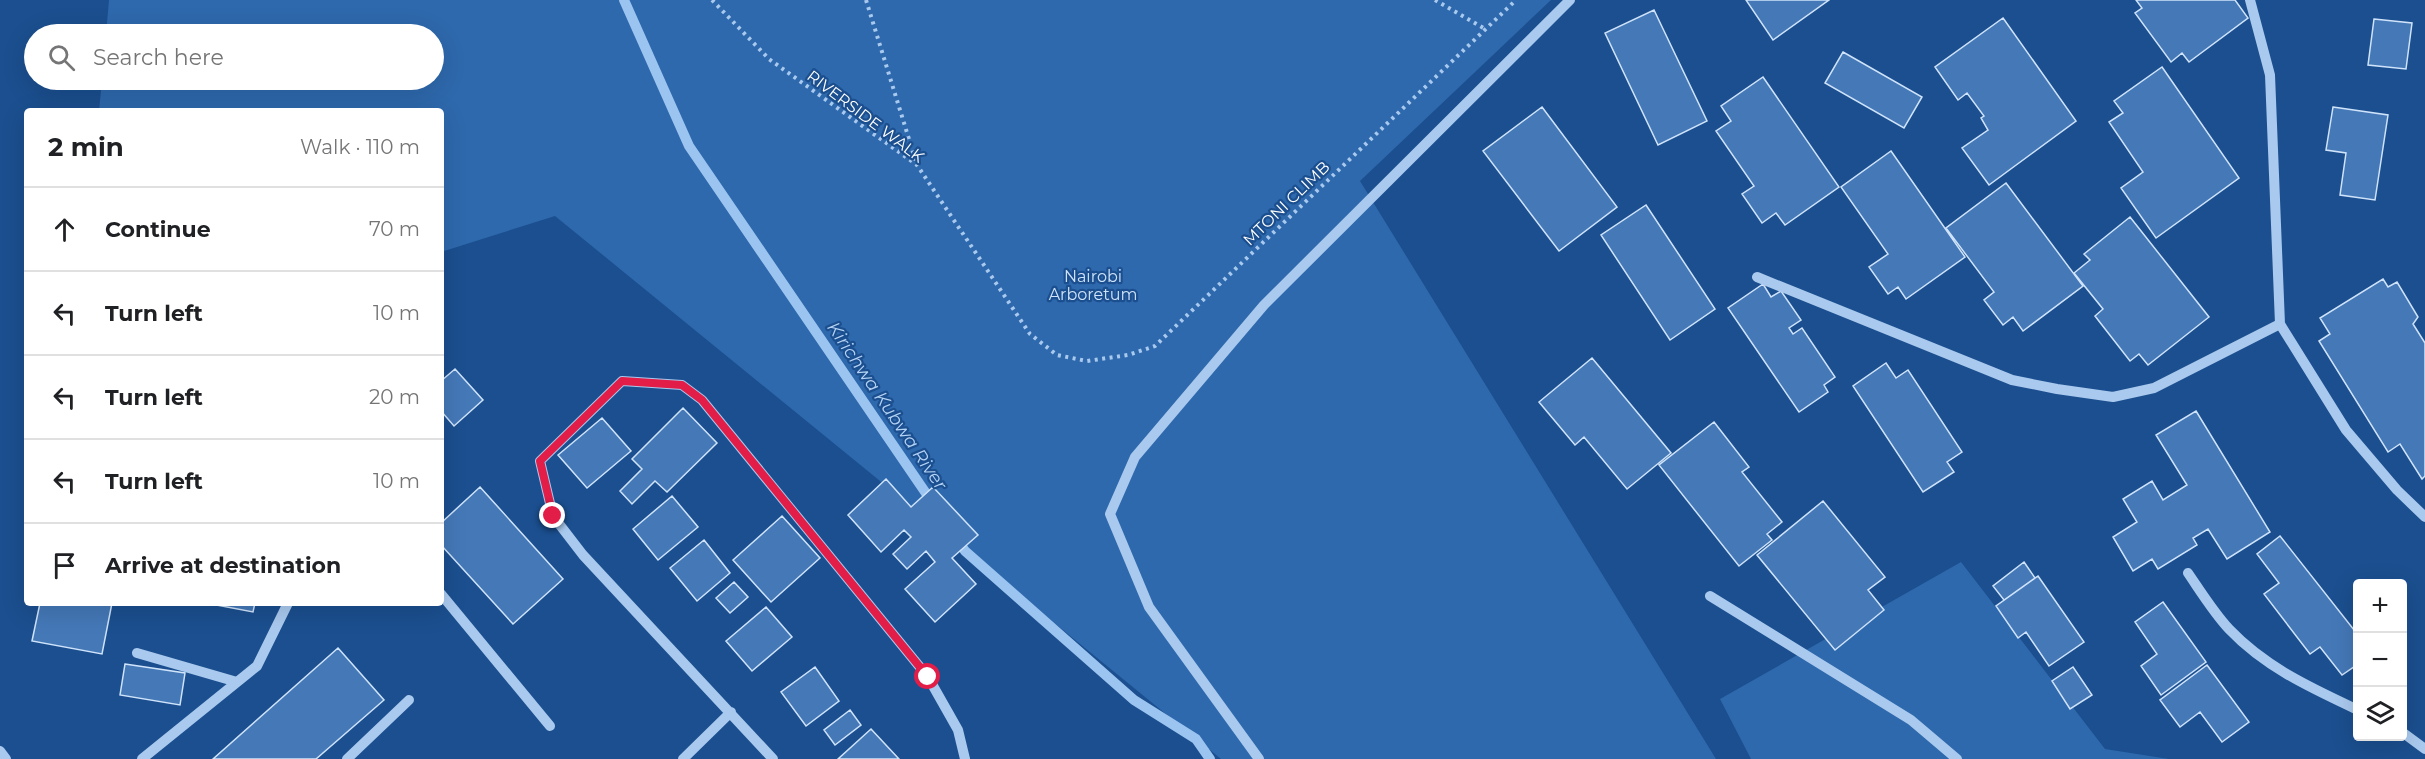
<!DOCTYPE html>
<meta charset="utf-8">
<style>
body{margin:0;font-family:Montserrat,sans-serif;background:#f6f6f6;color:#202124}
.controls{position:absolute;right:18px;bottom:18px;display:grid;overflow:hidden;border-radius:6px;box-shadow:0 6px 24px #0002}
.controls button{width:54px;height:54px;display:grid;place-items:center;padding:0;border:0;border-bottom:2px solid #e0e0e0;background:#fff;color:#202124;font:30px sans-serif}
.stop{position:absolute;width:18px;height:18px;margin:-14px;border:4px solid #e11d48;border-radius:50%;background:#fff}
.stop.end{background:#e11d48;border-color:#fff;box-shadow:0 2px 6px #0008}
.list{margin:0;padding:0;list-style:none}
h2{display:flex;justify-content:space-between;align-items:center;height:78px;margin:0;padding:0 24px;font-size:26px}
h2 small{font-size:20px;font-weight:400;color:#757577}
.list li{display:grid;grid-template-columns:39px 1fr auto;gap:18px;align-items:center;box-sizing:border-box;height:84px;padding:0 24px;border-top:2px solid #e0e0e0}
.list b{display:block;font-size:22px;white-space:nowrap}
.list em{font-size:20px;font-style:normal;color:#757577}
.icon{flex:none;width:33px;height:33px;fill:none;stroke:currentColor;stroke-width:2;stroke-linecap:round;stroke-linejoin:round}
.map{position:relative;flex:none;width:2425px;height:759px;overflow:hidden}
.search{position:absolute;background:#fff;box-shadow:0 6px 24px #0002;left:24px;top:24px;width:420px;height:66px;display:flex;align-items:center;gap:15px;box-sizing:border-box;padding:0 21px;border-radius:33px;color:#757577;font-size:22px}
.panel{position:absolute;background:#fff;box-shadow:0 6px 24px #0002;left:24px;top:108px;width:420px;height:498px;border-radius:6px}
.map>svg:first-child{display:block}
.green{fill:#2e69ad}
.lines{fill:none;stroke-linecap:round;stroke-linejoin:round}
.stream{stroke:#9cc4f0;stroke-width:10}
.building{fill:#4478b7;stroke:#cfe3fa;stroke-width:1.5}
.path{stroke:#a9c9ee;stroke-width:4;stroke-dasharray:3 4.5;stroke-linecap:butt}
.minor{stroke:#a9c9ee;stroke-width:10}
.route{stroke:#e11d48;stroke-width:8}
.labels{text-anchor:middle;stroke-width:4.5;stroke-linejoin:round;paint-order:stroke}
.street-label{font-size:16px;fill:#fff;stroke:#1b4f8f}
.park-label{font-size:16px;fill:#cfe3fa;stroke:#1b4f8f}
.water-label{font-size:18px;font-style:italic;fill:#b5d3f5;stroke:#1b4f8f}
</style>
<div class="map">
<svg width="2425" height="759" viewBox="0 0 2425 759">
<rect width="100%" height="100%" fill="#1b4f8f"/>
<!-- green -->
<path class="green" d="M109,0H1551L1360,181L1716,759H1221L555,216L441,252V111H99L102,80H434V34H106Z
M1961,562L2105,749L2169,759H1751L1720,699Z"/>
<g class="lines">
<!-- stream -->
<path class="stream" d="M624,0L689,146L934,505
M956,538L965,551L1134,700L1196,739L1210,759"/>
</g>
<!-- building -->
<path class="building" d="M1746,0H1829L1773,40Z
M2136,0H2235L2248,18L2189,62L2182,53L2171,62L2135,13L2142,8Z
M1654,10L1707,121L1658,145L1605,33Z
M2003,18L2076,121L1989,185L1962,148L1988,130L1981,118L1984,116L1967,93L1958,100L1935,67Z
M2374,19L2412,23L2406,69L2368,65Z
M1843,52L1922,97L1904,128L1825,83Z
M2162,67L2239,178L2156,238L2121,188L2143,172L2109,122L2123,113L2114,101Z
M1763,77L1839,187L1785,225L1776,213L1762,223L1742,194L1754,186L1716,131L1731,121L1721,106Z
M1542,107L1617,207L1559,251L1483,151Z
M2333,107L2388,115L2375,200L2340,195L2346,153L2326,150Z
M1891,151L1965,257L1906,299L1898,287L1888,294L1869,267L1888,254L1841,187Z
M2006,183L2083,286L2023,331L2013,317L2003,325L1984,300L1994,292L1946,228Z
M1646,205L1715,309L1670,340L1601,235Z
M2130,217L2209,317L2148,365L2139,354L2130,361L2095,316L2103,309L2074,273L2090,260L2084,254Z
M2383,279L2388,287L2397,282L2418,317L2413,324L2425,343V476L2422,479L2400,444L2388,452L2319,341L2330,334L2320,318Z
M1763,284L1771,297L1781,291L1801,320L1789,328L1793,334L1802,328L1835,377L1824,385L1828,392L1799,412L1728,308Z
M1592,358L1671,453L1627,489L1584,437L1575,445L1539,402Z
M1886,363L1896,378L1908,370L1962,452L1947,462L1954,472L1923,492L1853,386Z
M455,369L483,400L454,426L441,411V381Z
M683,408L717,443L667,492L655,481L632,504L620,491L642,469L632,459Z
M2196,411L2270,532L2227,559L2208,529L2193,538L2197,545L2158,569L2152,559L2133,571L2113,537L2137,522L2123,499L2152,481L2163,500L2187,485L2156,435Z
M602,418L631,451L587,488L558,455Z
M1714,422L1749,467L1742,472L1782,522L1767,534L1772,540L1739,566L1659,465Z
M886,479L911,507L933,487L978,535L952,558L976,584L935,622L905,589L935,562L926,551L907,569L893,554L911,537L904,530L881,552L848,515Z
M480,487L563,579L513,624L441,545V523Z
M672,496L698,527L658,560L633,529Z
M1823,501L1885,577L1868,590L1884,610L1835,650L1757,555Z
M782,516L820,558L771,602L733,560Z
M2280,536L2358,635V664L2342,675L2320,647L2310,654L2264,594L2279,583L2257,554Z
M704,540L730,573L697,601L670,568Z
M2024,562L2035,578L2004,600L1993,586Z
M2038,576L2084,642L2049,666L2026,632L2018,638L1996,606Z
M734,582L748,597L730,613L716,598Z
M2163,602L2206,662L2161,695L2141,666L2157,654L2135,622Z
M40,603H112L102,654L32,641Z
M206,603H255L253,612Z
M766,607L792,637L752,671L726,641Z
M338,648L384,700L316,759H213Z
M125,664L185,673L180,705L120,695Z
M2207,665L2249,722L2222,742L2200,712L2180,727L2160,700Z
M815,667L839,701L806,726L781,692Z
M2073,667L2092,695L2070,709L2052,681Z
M850,710L861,725L835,745L824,730Z
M871,729L899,759H838Z"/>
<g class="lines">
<!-- path -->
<path class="path" d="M712,0L769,59L917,165L1030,334L1057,355L1087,361L1128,355L1155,346L1516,0
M866,0L917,165
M1435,0L1485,29"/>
<!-- minor -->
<path class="minor" d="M2250,0L2270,75L2280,324
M1757,277L2012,380L2057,389L2113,397L2154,388L2280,324L2346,430L2397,490L2425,517
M2188,573C2201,592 2214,613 2229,629C2265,667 2311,688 2358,710
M441,594L550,726
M1710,596L1911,720L1957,759
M137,653L237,682
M2402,732L2425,749
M0,751L6,759
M142,759L257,666L288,603
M347,759L409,700
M683,759L731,712
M773,759L583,555L553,516L540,461L622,381L682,385L702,400L928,677L958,730L965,759
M1259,759L1149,607L1110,514L1135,457L1264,305L1570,0"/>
</g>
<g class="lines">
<!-- route -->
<path class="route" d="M553,516L540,461L622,381L682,385L702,400L928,677"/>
</g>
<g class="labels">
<!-- street labels -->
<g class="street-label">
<text transform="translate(866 116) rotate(37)" y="6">RIVERSIDE WALK</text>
<text transform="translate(1286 203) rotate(-44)" y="6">MTONI CLIMB</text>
</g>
<!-- park labels -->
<g class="park-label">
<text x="1093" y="282">Nairobi<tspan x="1093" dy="18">Arboretum</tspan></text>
</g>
<!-- water labels -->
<g class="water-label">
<text transform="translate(887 406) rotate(56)" y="6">Kirichwa Kubwa River</text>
</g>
</g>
</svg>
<div class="controls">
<button>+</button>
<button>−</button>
<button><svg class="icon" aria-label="layers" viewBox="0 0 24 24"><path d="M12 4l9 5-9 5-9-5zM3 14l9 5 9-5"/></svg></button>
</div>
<div class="stop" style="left:928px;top:677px"></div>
<div class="stop end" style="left:553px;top:516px"></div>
<div class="search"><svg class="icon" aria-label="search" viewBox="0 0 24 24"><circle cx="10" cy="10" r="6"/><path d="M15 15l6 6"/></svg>Search here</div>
<section class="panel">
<h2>2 min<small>Walk · 110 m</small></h2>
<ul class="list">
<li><svg class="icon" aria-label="ahead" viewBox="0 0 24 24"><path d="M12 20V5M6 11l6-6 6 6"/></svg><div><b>Continue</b></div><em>70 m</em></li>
<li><svg class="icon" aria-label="left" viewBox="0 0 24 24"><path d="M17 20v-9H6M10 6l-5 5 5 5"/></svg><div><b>Turn left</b></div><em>10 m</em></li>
<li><svg class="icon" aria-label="left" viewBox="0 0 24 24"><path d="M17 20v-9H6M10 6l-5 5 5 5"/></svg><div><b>Turn left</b></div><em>20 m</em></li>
<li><svg class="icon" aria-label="left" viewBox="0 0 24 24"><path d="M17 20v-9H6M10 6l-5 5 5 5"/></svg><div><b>Turn left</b></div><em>10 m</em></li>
<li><svg class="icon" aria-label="arrive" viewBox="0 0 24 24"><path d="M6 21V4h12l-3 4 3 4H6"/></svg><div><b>Arrive at destination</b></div></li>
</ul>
</section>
</div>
